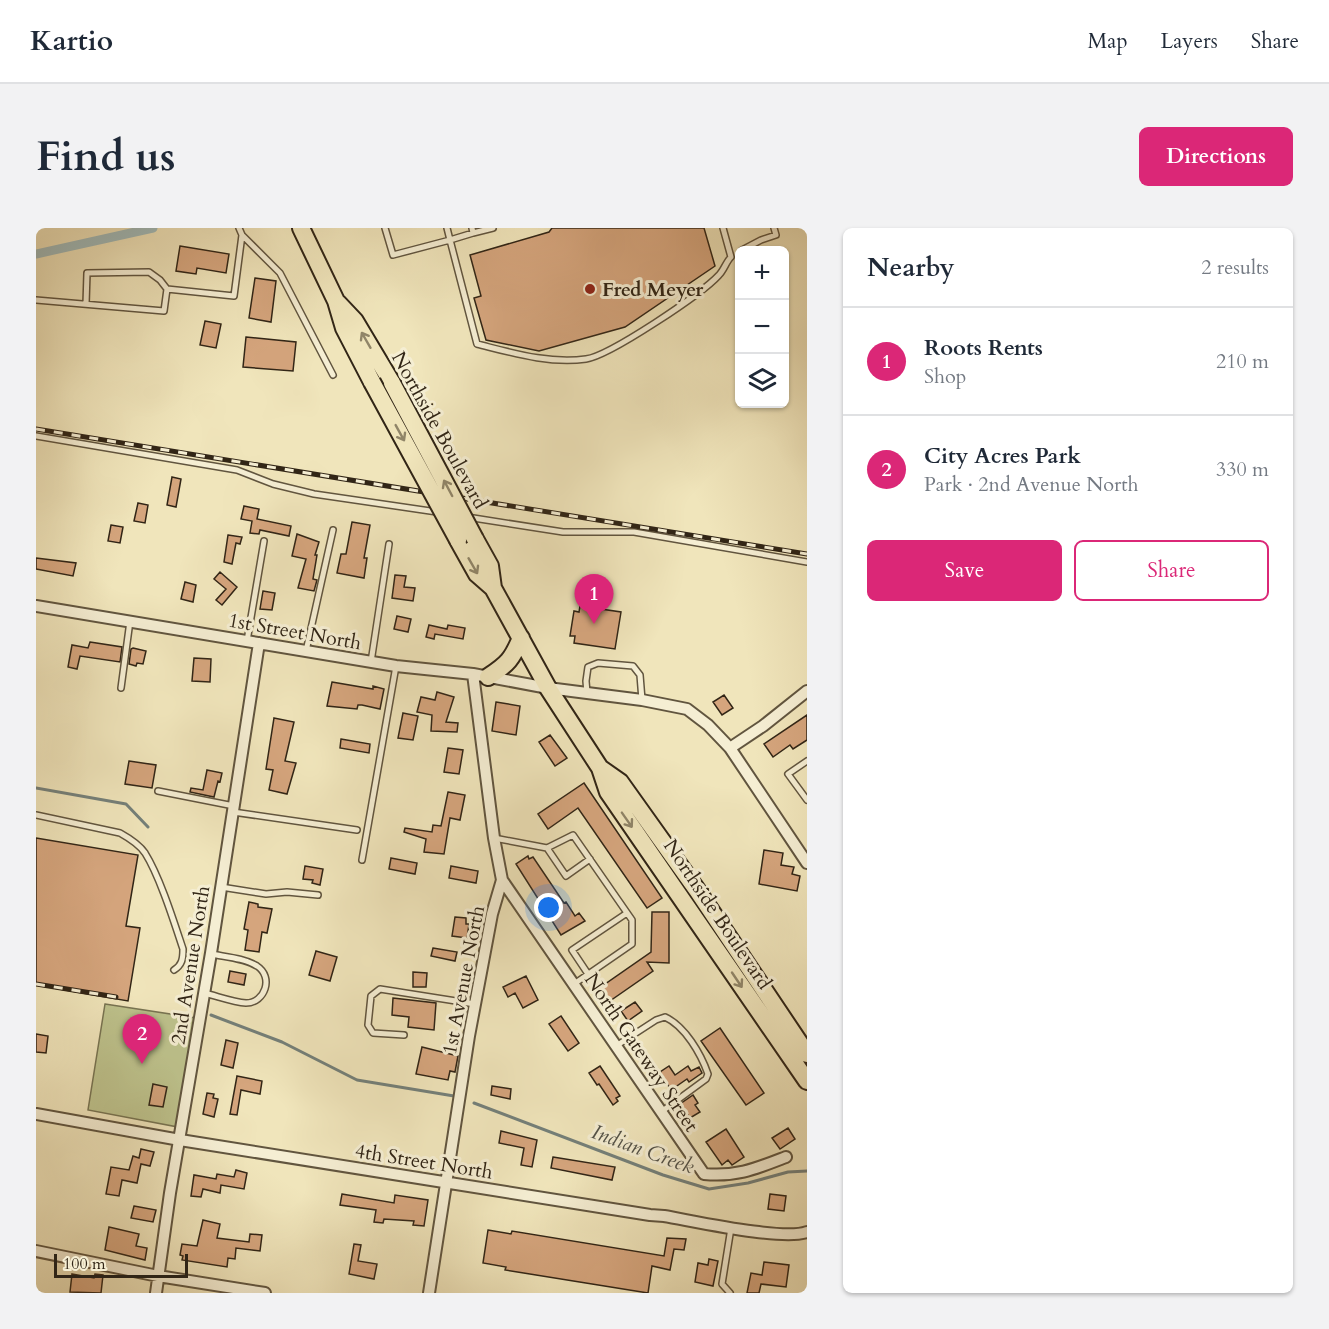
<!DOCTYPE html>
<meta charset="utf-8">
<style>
body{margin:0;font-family:Cardo,serif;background:#f2f2f3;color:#1f2937}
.controls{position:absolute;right:18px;top:18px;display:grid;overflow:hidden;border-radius:9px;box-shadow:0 2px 4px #0004}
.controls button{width:54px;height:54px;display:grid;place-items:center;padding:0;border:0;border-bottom:2px solid #e0e1e3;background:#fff;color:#1f2937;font:30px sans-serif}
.scale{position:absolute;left:18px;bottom:15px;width:134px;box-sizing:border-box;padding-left:6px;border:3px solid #312516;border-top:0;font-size:16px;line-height:21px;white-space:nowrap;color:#312516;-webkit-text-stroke:4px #f5eed3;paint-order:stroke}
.you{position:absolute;left:513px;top:680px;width:21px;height:21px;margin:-15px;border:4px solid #fff;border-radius:50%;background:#1a73e8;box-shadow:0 0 0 9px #1a73e833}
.badge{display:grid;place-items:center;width:39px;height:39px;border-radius:50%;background:#db2777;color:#fff;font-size:20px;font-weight:700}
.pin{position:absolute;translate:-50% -50px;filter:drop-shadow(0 2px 3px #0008)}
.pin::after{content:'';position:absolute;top:32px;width:21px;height:18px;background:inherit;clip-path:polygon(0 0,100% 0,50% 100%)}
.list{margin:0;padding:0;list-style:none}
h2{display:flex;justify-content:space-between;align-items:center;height:78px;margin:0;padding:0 24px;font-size:26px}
h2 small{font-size:20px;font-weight:400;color:#747a83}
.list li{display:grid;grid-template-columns:39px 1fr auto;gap:18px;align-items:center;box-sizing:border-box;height:108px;padding:0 24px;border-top:2px solid #e0e1e3}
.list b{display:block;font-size:22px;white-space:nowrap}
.list p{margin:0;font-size:20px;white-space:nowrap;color:#747a83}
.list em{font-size:20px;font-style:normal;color:#747a83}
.actions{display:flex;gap:12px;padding:18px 24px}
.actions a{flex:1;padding:14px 0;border:2px solid #db2777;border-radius:9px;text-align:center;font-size:21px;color:#db2777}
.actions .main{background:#db2777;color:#fff}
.icon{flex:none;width:33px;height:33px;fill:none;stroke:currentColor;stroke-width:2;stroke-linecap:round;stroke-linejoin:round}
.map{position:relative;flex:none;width:771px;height:1065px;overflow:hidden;border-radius:9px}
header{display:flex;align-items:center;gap:36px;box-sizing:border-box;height:84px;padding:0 30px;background:#fff;border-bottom:2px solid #e0e1e3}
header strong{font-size:28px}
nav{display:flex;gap:33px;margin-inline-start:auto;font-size:21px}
.intro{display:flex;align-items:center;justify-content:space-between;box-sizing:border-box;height:144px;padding:0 36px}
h1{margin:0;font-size:42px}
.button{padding:15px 27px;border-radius:9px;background:#db2777;color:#fff;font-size:21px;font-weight:700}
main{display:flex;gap:36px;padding:0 36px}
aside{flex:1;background:#fff;border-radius:9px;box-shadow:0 2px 4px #0004}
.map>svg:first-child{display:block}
.green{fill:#bec38d;stroke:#787452;stroke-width:1.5}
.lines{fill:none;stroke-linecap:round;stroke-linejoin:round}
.stream{stroke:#74807a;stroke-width:3}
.canal{stroke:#a1bcbc;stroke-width:9}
.building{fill:#d5a57d;stroke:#312516;stroke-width:1.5}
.service-casing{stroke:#61553f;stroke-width:8}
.minor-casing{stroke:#61553f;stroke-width:14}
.primary-casing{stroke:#312516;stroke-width:20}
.service{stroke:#f5eed3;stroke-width:5}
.minor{stroke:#f5eed3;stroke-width:10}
.primary{stroke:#f0e5bb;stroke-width:16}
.rail-casing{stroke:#312516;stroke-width:5}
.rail{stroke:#f5eed3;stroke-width:3;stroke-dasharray:9;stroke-linecap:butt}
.primary-bridge-casing{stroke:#312516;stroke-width:20;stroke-linecap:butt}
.primary-bridge{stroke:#f0e5bb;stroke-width:16}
.oneway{stroke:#908568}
.poi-dot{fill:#8f2418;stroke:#f5eed3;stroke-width:2}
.labels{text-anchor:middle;stroke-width:6;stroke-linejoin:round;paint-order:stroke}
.poi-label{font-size:20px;font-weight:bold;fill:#312516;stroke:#f5eed3;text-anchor:start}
.street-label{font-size:20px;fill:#312516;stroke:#f5eed3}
.water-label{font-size:21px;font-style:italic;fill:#535248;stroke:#f5eed3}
</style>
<header>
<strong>Kartio</strong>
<nav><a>Map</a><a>Layers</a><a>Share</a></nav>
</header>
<div class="intro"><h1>Find us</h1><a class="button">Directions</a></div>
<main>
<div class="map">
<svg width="771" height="1065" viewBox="0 0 771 1065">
<rect width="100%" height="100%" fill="#f0e5bb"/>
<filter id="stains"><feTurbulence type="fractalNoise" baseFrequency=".00333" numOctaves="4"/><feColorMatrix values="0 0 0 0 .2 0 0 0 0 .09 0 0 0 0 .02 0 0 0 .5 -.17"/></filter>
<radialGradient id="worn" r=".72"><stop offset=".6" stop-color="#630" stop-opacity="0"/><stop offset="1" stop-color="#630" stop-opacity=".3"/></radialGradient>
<!-- green -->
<path class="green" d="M69,776L160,790L142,899L52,882Z"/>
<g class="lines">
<!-- stream -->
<path class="stream" d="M0,560L90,576L112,599
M175,787L246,814L321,852L418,868
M438,875L627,947L673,961L712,955L752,944L771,943"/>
<!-- canal -->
<path class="canal" d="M0,26L117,0"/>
</g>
<!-- building -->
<path class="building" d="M516,0H668L679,38L589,99L503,123L450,112L438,70L445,68L434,27L513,4Z
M144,18L193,26L190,45L161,40L160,46L140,43Z
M219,50L240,53L235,94L213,90Z
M169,93L185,96L180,120L164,117Z
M210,109L260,114L257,143L207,139Z
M136,249L145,251L140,279L131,277Z
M102,275L112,277L109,295L98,293Z
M208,278L223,281L221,291L255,298L253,308L224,302L223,306L214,305L216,293L205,291Z
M316,294L334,297L328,330H331L328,350L301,345L305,326H310Z
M75,297L87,299L84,315L72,313Z
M261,306L283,314L279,327H281L277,351L281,352L278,363L262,360L270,331L256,328Z
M192,307L206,309L204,316L200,315L196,336L188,334Z
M0,330L40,335L37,348L0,341Z
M184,344L201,359L186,377L180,372L190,361L178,351Z
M359,347L370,348L368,359L379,360L377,373L356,370Z
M149,354L160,357L157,374L145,371Z
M227,363L239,365L236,382L224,381Z
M544,378L585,384L579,421L538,415L539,408H534L538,383L543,384Z
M361,388L375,391L372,404L358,401Z
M393,397L411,401L412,397L429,400L427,411L399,406L398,411L390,409Z
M54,414L86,419L84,434L44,428L41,441L32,439L36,417L52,420Z
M97,420L110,423L107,436L101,435L100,438L93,436L95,421Z
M158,430L175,431L174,454L156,453Z
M296,454L337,461V458L348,461L344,481L326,477H322L321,481L291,478Z
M401,464L418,469L410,494L422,495L421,504L395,503L396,487L381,484L385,469L399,472Z
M688,467L697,480L686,487L677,474Z
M460,474L484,478L480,507L456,503Z
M367,485L382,488L377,512L362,510Z
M771,487V512L757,521L754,517L737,529L728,516Z
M238,490L258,494L249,533L260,535L251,566L233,562L237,542L230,541Z
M514,507L531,530L519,538L503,514Z
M305,511L334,516L333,525L304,520Z
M412,520L427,522L423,546L408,544Z
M93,533L120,537L116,560L89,556Z
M171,542L186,545L184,554L182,553L178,569L154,564L155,560L167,562Z
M548,555L626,670L611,680L542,580L512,601L502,586Z
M412,564L429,567L424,592L414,590L408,626L388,624L390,611L368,604L369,600L396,604L397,597L405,598Z
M0,610L102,627L90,698L104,700L92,773L0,757Z
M728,622L747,625L745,637L758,639L756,646L764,648L761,663L723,656Z
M492,628L493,631L497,629L528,675L530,674L539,688L543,685L549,693L525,707L480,636Z
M355,630L381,635L379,646L353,641Z
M269,638L287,641L284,657L276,655L277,652L267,651Z
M415,638L442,643L440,655L413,650Z
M213,674L222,676V679L236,681L231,705L226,704L223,724L209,722L212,702L208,701Z
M616,684H633V735L611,734L617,743L571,775L562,761L615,724Z
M419,689L430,690V696H433L431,710L416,708Z
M397,720L421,724L419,733L395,728Z
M280,723L301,729L294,753L273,747Z
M194,743L210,746L208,757L192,754Z
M377,744L391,745L390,759H377Z
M490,748L502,772L487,780L479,765L472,769L467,759Z
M357,770L400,775L398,802L372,799L373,789L356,787Z
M599,774L606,783L592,793L585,783Z
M525,788L543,815L532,823L513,796Z
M684,800L728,865L710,877L665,813Z
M0,806L12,808L10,825L0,824Z
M190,812L202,815L197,840L185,837Z
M386,819L422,828L419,844L414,843L412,852L380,846Z
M564,838L584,868L580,870L582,873L577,877L563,856L561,857L553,845Z
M633,838L639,847L652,838L655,843L663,839L666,845L653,854L651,851L635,862L624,844Z
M201,848L226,853L224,866L205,862L201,887L194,886Z
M117,856L131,859L127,879L113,877Z
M456,858L475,861L474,871L455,867Z
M171,865L178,866L177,870L182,871L178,889L167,886Z
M657,867L662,875L659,877L664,884L654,890L644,876Z
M752,900L759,911L744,921L736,910Z
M690,901L708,929L696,937L692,932L686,937L670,914Z
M465,903L501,912L496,939L485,937L488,920L463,915Z
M105,921L118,924L114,938L105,936L101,955L86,952L83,968L70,966L75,939L93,942L97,928L103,930Z
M517,929L579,939L576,952L515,940Z
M200,942L211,945L208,961L185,957L184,965L167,961L165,969L155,968L158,947L180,951L181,946L198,949Z
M306,966L358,975L359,967L392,972L388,998L377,997L378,993L348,991L347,995L338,994L340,982L304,977Z
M734,966L750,968L748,983L732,981Z
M98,978L120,982L117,994L95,990Z
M167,992L184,996L181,1010L213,1014L214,1006L226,1007L224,1023L200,1020L199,1031L192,1030L191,1039L146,1032L147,1028L144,1027L146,1016L161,1018Z
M73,999L103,1006L100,1018L111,1020L109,1032L69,1022Z
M452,1002L475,1006L476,1003L628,1028L631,1010L650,1011L648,1022L638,1021L634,1042L616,1038L612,1065L469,1042L470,1039L447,1035Z
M318,1016L325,1017L322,1033L341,1036L338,1051L313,1046Z
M673,1031L682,1033L677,1058L659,1054L662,1035L672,1037Z
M728,1034L753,1037L750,1059L725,1056L723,1065H711L715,1045L726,1047Z
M36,1046L58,1050L59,1046L67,1047L65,1065L34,1064Z"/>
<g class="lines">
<!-- service casing -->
<g class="service-casing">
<path id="service" d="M203,0L206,7L244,45L297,147
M349,0L357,27L414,12L411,0
M436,0L437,5L457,0
M437,5L414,12L441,116C477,125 513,136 550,131C573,128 666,66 683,47C688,42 690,34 695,29L687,0
M706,22L725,12L740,7L738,0
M0,72L128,83L131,61L198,68L206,7
M50,76L51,45L113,44L124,52L131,61
M0,208L201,242L237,256L278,266L401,284
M431,289L527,304H598L771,334
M211,413L228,313
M270,423L297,302
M335,434L353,316
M85,460L94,393
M551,465L550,453L552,439L562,435L597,438L604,447L606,472
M771,533L752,546L771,572
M122,563L198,578
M197,584L321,602
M0,587L84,605C93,610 103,616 109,625C124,649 138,694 147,721C147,731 146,737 138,742
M458,610L511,620L537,607L596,692V716L538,756
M511,620L530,648L554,631
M326,632L360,438
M185,659L230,666L251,664L282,667
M552,746L536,722L591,685
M168,765C181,768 197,774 210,775C229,775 238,749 221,738C208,730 190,729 175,726
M368,807L337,805L332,797L335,768L344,761L439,776
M580,818L620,792L629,789C649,798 665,826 672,846L670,851L625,884
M694,1065L686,1056L695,1000"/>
</g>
<!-- minor casing -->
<g class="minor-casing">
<path id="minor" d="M0,378L360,438L437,446L512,460L606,472L651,481L672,497L694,520L771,635
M694,520L727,498L771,463
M466,652L668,946C701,949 719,941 750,929
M0,886L144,912L614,987L628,988C658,993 747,1013 771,1004
M0,1023L122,1048L229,1065
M120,1065L134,965L175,725L223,415
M393,1065L433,808L456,686L466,652L458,610L437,446"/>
</g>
<!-- primary casing -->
<g class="primary-casing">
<path id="primary" d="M265,0L300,73L308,100L336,154
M302,75L319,93L356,155
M439,311L454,338L457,360
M422,312L441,346L457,360L512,460L564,540L572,564L771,853
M452,449C472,436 476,431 485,410
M564,540L584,554L661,662L771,826"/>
</g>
<!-- service -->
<use href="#service" class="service"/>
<!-- minor -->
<use href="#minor" class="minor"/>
<!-- primary -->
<use href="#primary" class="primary"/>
<!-- rail casing -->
<g class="rail-casing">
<path id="rail" d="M0,201L771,326
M0,756L80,769"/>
</g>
<!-- rail -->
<use href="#rail" class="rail"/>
<!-- primary-bridge casing -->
<g class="primary-bridge-casing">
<path id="primary-bridge" d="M336,154L422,312
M356,155L439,311"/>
</g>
<!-- primary-bridge -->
<use href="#primary-bridge" class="primary-bridge"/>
</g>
<!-- one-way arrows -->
<defs><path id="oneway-shaft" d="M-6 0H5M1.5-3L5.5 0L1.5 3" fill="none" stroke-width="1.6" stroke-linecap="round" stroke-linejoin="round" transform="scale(1.5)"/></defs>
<g class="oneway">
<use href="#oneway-shaft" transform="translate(330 112) rotate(-120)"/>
<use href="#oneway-shaft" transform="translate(364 205) rotate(61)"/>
<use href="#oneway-shaft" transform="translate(412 260) rotate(-118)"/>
<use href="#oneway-shaft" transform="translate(437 338) rotate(60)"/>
<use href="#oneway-shaft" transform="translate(591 592) rotate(55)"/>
<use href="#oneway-shaft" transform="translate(701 752) rotate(56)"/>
</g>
<!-- markers -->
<circle class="poi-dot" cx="554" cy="61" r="6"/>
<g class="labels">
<!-- poi labels -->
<g class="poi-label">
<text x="566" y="68">Fred Meyer</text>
</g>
<!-- street labels -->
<g class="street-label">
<text transform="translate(404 202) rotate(61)" y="7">Northside Boulevard</text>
<text transform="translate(259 403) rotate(10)" y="7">1st Street North</text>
<text transform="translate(682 686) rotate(56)" y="7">Northside Boulevard</text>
<text transform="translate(154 737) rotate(-81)" y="7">2nd Avenue North</text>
<text transform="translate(427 752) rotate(-79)" y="7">1st Avenue North</text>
<text transform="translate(606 824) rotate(56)" y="7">North Gateway Street</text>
<text transform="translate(388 933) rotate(9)" y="7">4th Street North</text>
</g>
<!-- water labels -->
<g class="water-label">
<text transform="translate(607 921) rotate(20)" y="7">Indian Creek</text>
</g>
</g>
<rect width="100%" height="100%" filter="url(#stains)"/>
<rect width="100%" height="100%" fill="url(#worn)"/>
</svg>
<div class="controls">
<button>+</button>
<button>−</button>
<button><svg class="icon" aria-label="layers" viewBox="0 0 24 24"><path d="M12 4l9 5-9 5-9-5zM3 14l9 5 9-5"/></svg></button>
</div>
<div class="scale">100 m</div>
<div class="you"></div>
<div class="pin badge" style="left:558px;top:396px">1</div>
<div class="pin badge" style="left:106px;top:836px">2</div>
</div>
<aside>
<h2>Nearby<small>2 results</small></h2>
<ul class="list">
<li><span class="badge">1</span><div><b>Roots Rents</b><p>Shop</p></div><em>210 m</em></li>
<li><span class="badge">2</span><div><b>City Acres Park</b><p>Park · 2nd Avenue North</p></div><em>330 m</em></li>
</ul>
<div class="actions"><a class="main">Save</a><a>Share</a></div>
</aside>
</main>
